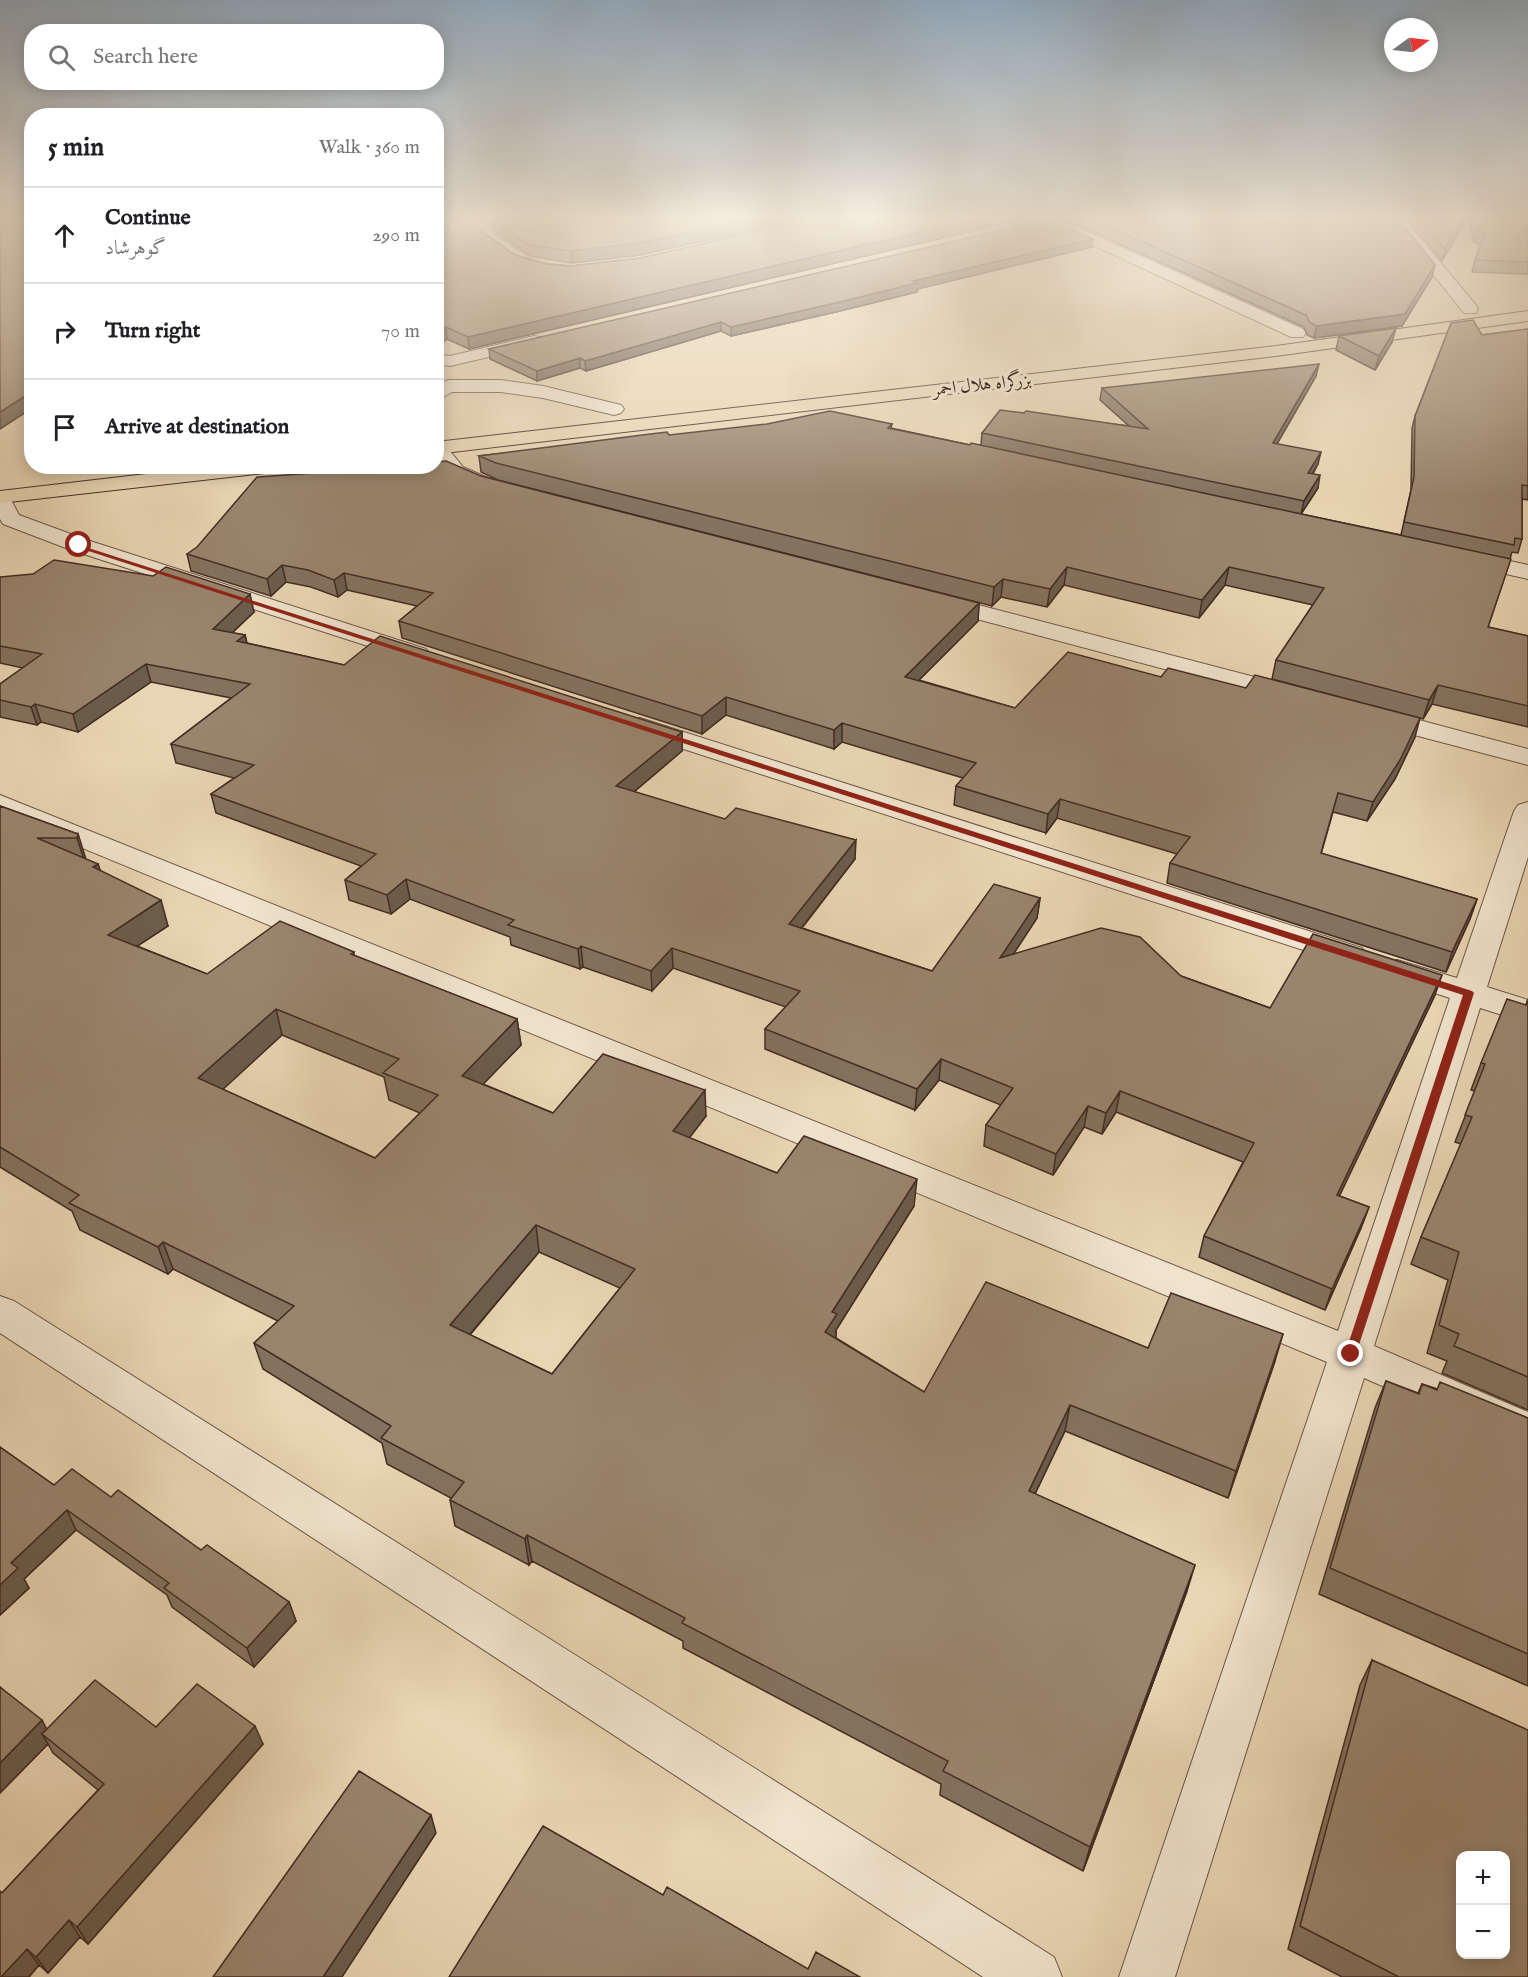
<!DOCTYPE html>
<meta charset="utf-8">
<style>
body{margin:0;font-family:"IM FELL English",Amiri,serif;background:#f6f6f6;color:#202124}
.controls{position:absolute;right:18px;bottom:18px;display:grid;overflow:hidden;border-radius:12px;box-shadow:0 3px 15px #0003}
.controls button{width:54px;height:54px;display:grid;place-items:center;padding:0;border:0;border-bottom:2px solid #e0e0e0;background:#fff;color:#202124;font:30px sans-serif}
.compass{position:absolute;left:1384px;top:18px;width:54px;height:54px;border-radius:50%;background:#fff;box-shadow:0 3px 15px #0003;rotate:75deg}
.stop{position:absolute;width:18px;height:18px;margin:-14px;border:4px solid #8f2418;border-radius:50%;background:#fff}
.stop.end{background:#8f2418;border-color:#fff;box-shadow:0 2px 6px #0008}
.list{margin:0;padding:0;list-style:none}
h2{display:flex;justify-content:space-between;align-items:center;height:78px;margin:0;padding:0 24px;font-size:26px}
h2 small{font-size:20px;font-weight:400;color:#757577}
.list li{display:grid;grid-template-columns:39px 1fr auto;gap:18px;align-items:center;box-sizing:border-box;height:96px;padding:0 24px;border-top:2px solid #e0e0e0}
.list b{display:block;font-size:22px;white-space:nowrap}
.list p{margin:0;font-size:20px;white-space:nowrap;color:#757577}
.list em{font-size:20px;font-style:normal;color:#757577}
.icon{flex:none;width:33px;height:33px;fill:none;stroke:currentColor;stroke-width:2;stroke-linecap:round;stroke-linejoin:round}
.map{position:relative;flex:none;width:1528px;height:1977px;overflow:hidden}
.search{position:absolute;background:#fff;box-shadow:0 3px 15px #0003;left:24px;top:24px;width:420px;height:66px;display:flex;align-items:center;gap:15px;box-sizing:border-box;padding:0 21px;border-radius:24px;color:#757577;font-size:22px}
.panel{position:absolute;background:#fff;box-shadow:0 3px 15px #0003;left:24px;top:108px;width:420px;height:366px;border-radius:24px}
.map>svg:first-child{display:block}
.lines{fill:none;stroke-linecap:round;stroke-linejoin:round}
.minor-casing{stroke:#6c5646;stroke-width:2}
.highway-casing{stroke:#432c22;stroke-width:2}
.minor{fill:#f1e4ce;fill-rule:evenodd}
.highway{fill:#e9d5b3;fill-rule:evenodd}
.wall{fill:#84725e;stroke:#432c22;stroke-width:1.5;fill-rule:evenodd}
.shaded-wall{fill:#6b5c4c;stroke:#432c22;stroke-width:1.5}
.building{fill:#99846d;stroke:#432c22;stroke-width:1.5;fill-rule:evenodd}
.route{fill:#8f2418}
.labels{text-anchor:middle;stroke-width:6;stroke-linejoin:round;paint-order:stroke}
.far-street-label{font-size:18px;fill:#432c22;stroke:#f1e4ce}
</style>
<div class="map">
<svg width="1528" height="1977" viewBox="0 0 1528 1977">
<rect width="100%" height="100%" fill="#e9d5b3"/>
<filter id="stains"><feTurbulence type="fractalNoise" baseFrequency=".00333" numOctaves="4"/><feColorMatrix values="0 0 0 0 .2 0 0 0 0 .09 0 0 0 0 .02 0 0 0 .5 -.17"/></filter>
<radialGradient id="worn" r=".72"><stop offset=".6" stop-color="#630" stop-opacity="0"/><stop offset="1" stop-color="#630" stop-opacity=".3"/></radialGradient>
<g class="lines">
<!-- minor casing -->
<g class="minor-casing">
<path id="minor" d="M471,219H486L494,234L529,258L531,261L529,264H517L483,240Z
M935,219H1016L1014,222L994,225L942,223Z
M1024,219H1049L1081,229L1303,329L1306,333L1303,337H1291L1071,235L1026,222Z
M1389,219H1404L1476,305L1478,309L1476,313H1464Z
M534,336L540,337L543,341L540,345L450,366L436,364V354L450,356Z
M448,380H501L543,386L621,405L624,409L621,413L614,415L543,398L501,392H452L436,401V386Z
M436,442L444,444L463,467L495,481L499,485L495,489C478,494 445,478 437,461C435,456 436,448 436,442Z
M0,493L8,494L19,515L87,540L426,649L430,654L426,659L417,662L408,659L71,550L3,524L0,519Z
M1464,551L1528,565V579L1456,563L1453,558L1456,553Z
M936,594L1301,689L1305,695L1301,701L1292,703L928,606L924,601L928,596Z
M1374,708L1528,749V765L1365,722L1361,716L1365,710Z
M640,718L1362,948L1367,955L1362,962L1351,965L1340,962L631,732L627,726L631,720Z
M0,795L1338,1331L1450,998L1385,977L1381,970L1385,963L1397,960L1457,978L1514,811L1518,805L1528,802V857L1487,987L1528,1000V1023L1480,1008L1374,1346L1528,1412V1450L1364,1378L1175,1977H1119L1327,1362L0,814Z
M0,1296L14,1301L1054,1957L1062,1977H983L0,1333Z"/>
</g>
<!-- highway casing -->
<g class="highway-casing">
<path id="highway" d="M1528,311V321L1276,356L436,454V442L1276,346Z
M215,466H284L281,470L274,472L0,503V491Z"/>
</g>
<!-- minor -->
<use href="#minor" class="minor"/>
<!-- highway -->
<use href="#highway" class="highway"/>
</g>
<!-- wall -->
<path class="wall" d="M489,219H804L640,255L572,263L530,256L496,232Z
M1058,219H1398L1432,277L1402,326L1314,338L1307,335L1304,327L1082,227Z
M1407,219H1467L1442,261Z
M1469,219H1528V274L1472,272L1475,260L1481,245L1473,241Z
M989,227L469,349L447,339L436,347L481,231L515,255L547,264L571,266Z
M1092,247L917,289V292L840,311L731,336L721,331L586,371L580,368L537,381L490,359L489,349Z
M1528,329V500L1522,499V539L1518,553L1512,552L1505,576L1488,627L1528,636V727L1432,704L1423,719L1272,679L1276,660L1313,605L1225,585L1199,618L1064,585L1047,607L1001,597L992,606L498,480L481,472L479,456L669,435L892,424L891,428L970,445H981L982,433L1024,413L1129,426L1100,400L1102,388L1316,376L1277,444L1318,464L1313,474L1318,488L1301,514L1401,535L1411,490L1412,428L1415,416L1482,335Z
M1339,336L1392,342L1375,370L1336,350Z
M481,476L979,603L978,621L919,680L1015,708L1161,677L1415,737L1395,779L1367,821L1333,812L1321,854L1477,899L1470,919L1446,972L1167,883L1170,863L1177,854L1057,818L1046,833L954,805L956,786L963,778L842,742L834,749L726,715L702,734L402,638L399,621L417,606L347,590L338,597L311,587L286,582L271,596L191,571L187,554Z
M0,577L254,612L232,633L245,635L247,643L344,665L682,732V751L634,792L855,859L802,928L932,971L1040,898L1037,918L1013,954L1181,976L1270,1008L1435,995L1339,1196L1369,1207L1361,1228L1325,1310L1199,1257L1204,1236L1243,1162L1116,1112L1102,1134L1084,1127L1053,1175L984,1146L986,1125L1001,1105L939,1080L915,1110L765,1049V1029L786,1007L673,968L652,991L583,967L580,969L511,945L510,937L410,899L391,914L349,900L345,880L361,866L216,813L211,794L234,778L176,763L171,744L231,698L151,682L78,732L41,722L37,725L0,717V684L23,668L0,663Z
M0,806L78,834L85,859L98,864L100,870L168,926L137,946L207,974L354,952V956L517,1019L521,1045L483,1084L553,1113L706,1116L689,1138L777,1173L914,1206L836,1330V1338L924,1392L1148,1348L1275,1361L1228,1498L1065,1431L1035,1494L1187,1591L1083,1871L940,1795L941,1784L683,1648V1641L532,1561L529,1565L455,1526L450,1500L451,1498L387,1464L382,1443L263,1369L254,1343L278,1321L173,1269L168,1274L80,1230L72,1211L0,1167ZM282,1035L384,1077L389,1100L420,1113L375,1158L222,1089ZM539,1252L620,1288L552,1374L470,1335Z
M1528,999V1410L1442,1373L1447,1361L1427,1353L1448,1280L1411,1264L1421,1237L1461,1144L1455,1142L1475,1091L1471,1090L1481,1063L1526,1005Z
M1386,1381L1418,1393L1422,1384L1528,1418V1686L1319,1594L1375,1408Z
M0,1447L54,1485L111,1497L201,1550L289,1602L296,1621L254,1667L172,1607L167,1595L76,1530L24,1579L29,1588L0,1615Z
M1372,1660L1528,1977H1342L1288,1949L1360,1685Z
M0,1687L47,1729L156,1727L263,1744L88,1944L80,1937L48,1973L39,1965L29,1977L2,1893L98,1790L53,1753L48,1744L0,1793Z"/>
<!-- shaded-wall -->
<path class="shaded-wall" d="M753,219H804L640,255L572,263L571,251Z
M976,219H990L989,227L469,349L468,337Z
M1001,219H1022L1001,224Z
M1463,219H1467L1442,261L1445,249Z
M1093,239L1092,247L917,289V292L840,311L731,336V327L913,281Z
M1435,265L1432,277L1402,326L1314,338L1317,326Z
M721,322V331L586,371L585,361Z
M446,327L447,339L436,347V333Z
M1396,328L1392,342L1375,370L1379,356Z
M580,358V368L537,381V371Z
M1319,364L1316,376L1270,456L1273,443Z
M32,392V408L0,429V412Z
M1321,452L1318,464L1305,486L1308,473Z
M1320,475L1318,488L1301,514L1304,501Z
M282,565L286,582L271,596L267,579Z
M1067,567L1064,585L1047,607L1050,589Z
M1229,567L1225,585L1199,618L1202,600Z
M344,573L347,590L338,597L334,580Z
M1003,579L1001,597L992,606L994,587Z
M250,594L254,612L217,647L213,629Z
M979,603L978,621L904,695L905,677Z
M245,635L249,653L237,641Z
M146,664L151,682L78,732L73,714Z
M1438,685L1432,704L1423,719L1429,700Z
M726,697V715L702,734V716Z
M35,704L41,722L37,725L31,707Z
M1420,718L1415,737L1395,779L1367,821L1373,802Z
M842,723V742L834,749V730Z
M682,732V751L617,806L616,786Z
M1060,799L1057,818L1046,833L1048,814Z
M78,834L86,859L85,863L77,838Z
M856,840L855,859L789,944V924Z
M98,864L106,889L93,867Z
M406,879L410,899L391,914L387,895Z
M1040,898L1037,918L998,978L1000,958Z
M1477,899L1470,919L1446,972L1452,952Z
M161,900L168,926L116,960L108,935Z
M581,946L583,967L580,969L578,949Z
M672,948L673,968L652,991L651,971Z
M1442,975L1435,995L1330,1216L1337,1195Z
M276,1009L282,1035L206,1105L198,1078Z
M517,1019L521,1045L466,1102L462,1076Z
M941,1059L939,1080L915,1110L917,1089Z
M705,1090L706,1116L674,1158L673,1131Z
M1120,1091L1116,1112L1102,1134L1106,1113Z
M1088,1106L1084,1127L1053,1175L1056,1154Z
M917,1179L914,1206L836,1330V1340L825,1332L832,1312Z
M1369,1207L1361,1228L1325,1310L1332,1289Z
M536,1225L539,1252L455,1352L450,1325Z
M163,1242L173,1269L168,1274L158,1247Z
M1283,1334L1275,1361L1228,1498L1236,1471Z
M1070,1405L1065,1431L1024,1517L1029,1491Z
M67,1510L76,1530L24,1579L29,1588L0,1615V1585L11,1563Z
M527,1535L532,1561L529,1565L525,1539Z
M1195,1565L1187,1591L1083,1871L1090,1847Z
M289,1602L296,1621L254,1667L247,1648Z
M42,1720L52,1739L42,1734L48,1744L0,1793V1763Z
M255,1726L263,1744L88,1944L77,1927Z
M431,1815L436,1833L342,1977H323Z
M69,1920L80,1937L48,1973L36,1957Z
M27,1949L39,1965L29,1977H1Z"/>
<!-- building -->
<path class="building" d="M0,219H32V392L0,412Z
M436,219H474L481,231L515,255L547,264L571,266L640,258L812,219H976L468,337L446,327L436,333Z
M494,219H753L639,243L571,251L529,245L495,221Z
M1091,219H1398L1435,265L1405,314L1317,326L1310,323L1306,315Z
M1419,219H1463L1445,249Z
M1474,219H1528V262L1475,260L1485,235L1476,230Z
M1042,221L1071,229L1093,239L913,281L917,283L840,302L731,327L721,322L585,361L580,358L537,371L489,349Z
M1473,320L1482,335L1528,329V486L1522,485V539L1515,538L1514,545L1404,522L1414,477L1415,416L1451,323Z
M1396,328L1379,356L1339,336Z
M1319,364L1273,443L1321,452L1308,473L1320,475L1304,501L982,433L1000,410L1024,413L1026,411L1148,429L1102,388Z
M830,411L892,424L888,428L970,445L971,443L1511,559L1488,627L1528,636V706L1438,685L1429,700L1276,660L1324,588L1229,567L1202,600L1067,567L1050,589L1003,579L994,587L496,463L479,456L642,435L667,432L669,435L767,424Z
M446,461L481,476L979,603L905,677L1015,708L1068,652L1161,677L1168,668L1246,688L1255,675L1420,718L1400,760L1373,802L1338,793L1321,853L1477,899L1452,952L1170,863L1190,837L1060,799L1048,814L956,786L976,763L842,723L834,730L726,697L702,716L399,621L433,593L344,573L334,580L308,570L282,565L267,579L187,554L197,547L257,477L386,468L400,466H436V462Z
M54,560L153,576L166,567L250,594L213,629L245,635L237,641L344,665L380,636L682,732L616,786L725,819L736,808L856,840L789,924L932,971L994,884L1040,898L1000,958L1101,928L1140,937L1181,976L1270,1008L1313,934L1442,975L1337,1195L1369,1207L1332,1289L1204,1236L1254,1143L1120,1091L1106,1113L1088,1106L1056,1154L986,1125L1013,1088L941,1059L917,1089L765,1029L800,991L672,948L651,971L581,946L578,949L508,925L514,920L406,879L387,895L345,880L376,854L211,794L254,765L171,744L250,684L146,664L73,714L35,704L31,707L0,700V684L42,654L0,646V577L33,574Z
M0,806L78,834L77,838H37L98,864L93,867L161,900L108,935L207,974L280,921L354,952L351,954L517,1019L462,1076L553,1113L603,1054L705,1090L673,1131L777,1173L804,1136L917,1179L832,1312L837,1314L825,1332L924,1392L986,1282L1148,1348L1171,1293L1283,1334L1236,1471L1070,1405L1029,1491L1195,1565L1090,1847L943,1771L948,1761L682,1623L685,1618L527,1535L525,1539L450,1500L464,1482L381,1438L391,1426L254,1343L294,1306L163,1242L158,1247L69,1203L79,1195L0,1147ZM276,1009L399,1059L383,1073L438,1095L375,1158L198,1078ZM536,1225L635,1269L552,1374L450,1325Z
M1507,999L1526,1005L1528,999V1377L1454,1346L1459,1334L1439,1325L1459,1252L1421,1237L1472,1117L1465,1115L1485,1064L1481,1063Z
M1386,1381L1419,1394L1422,1384L1437,1390L1440,1382L1528,1418V1654L1330,1568Z
M0,1447L54,1485L72,1469L111,1497L118,1490L201,1550L207,1545L289,1602L247,1648L164,1588L169,1583L67,1510L11,1563L18,1568L0,1585Z
M1372,1660L1528,1730V1977H1399L1300,1926ZM1461,1856H1506V1954H1461Z
M95,1680L156,1727L197,1684L255,1726L77,1927L69,1920L36,1957L27,1949L1,1977H0V1891L2,1893L104,1784L42,1734Z
M0,1687L42,1720L0,1763Z
M359,1771L431,1815L323,1977H213Z
M543,1826L663,1895L667,1887L808,1969L816,1952L860,1977H449Z"/>
<!-- sky -->
<linearGradient id="sky" x2="0" y2="1"><stop stop-color="#92aabf"/><stop offset="0.44" stop-color="#f5ecdd"/><stop offset="1" stop-color="#f5ecdd" stop-opacity="0"/></linearGradient>
<rect width="1528" height="496" fill="url(#sky)"/>
<!-- route -->
<path class="route" d="M76,544L1472,991L1474,993L1355,1357L1351,1359L1345,1354L1463,995L76,547Z"/>
<g class="labels">
<!-- far-street labels -->
<g class="far-street-label">
<text transform="translate(982 384) rotate(-6)" y="6">بزرگراه هلال احمر</text>
</g>
</g>
<rect width="100%" height="100%" filter="url(#stains)"/>
<rect width="100%" height="100%" fill="url(#worn)"/>
</svg>
<div class="controls">
<button>+</button>
<button>−</button>
</div>
<svg class="compass" viewBox="-18 -18 36 36"><path d="M0-13l5 13h-10z" fill="#e53935"/><path d="M0 13l5-13h-10z" fill="#757577"/></svg>
<div class="stop" style="left:79px;top:545px"></div>
<div class="stop end" style="left:1351px;top:1354px"></div>
<div class="search"><svg class="icon" aria-label="search" viewBox="0 0 24 24"><circle cx="10" cy="10" r="6"/><path d="M15 15l6 6"/></svg>Search here</div>
<section class="panel">
<h2>5 min<small>Walk · 360 m</small></h2>
<ul class="list">
<li><svg class="icon" aria-label="ahead" viewBox="0 0 24 24"><path d="M12 20V5M6 11l6-6 6 6"/></svg><div><b>Continue</b><p>گوهرشاد</p></div><em>290 m</em></li>
<li><svg class="icon" aria-label="right" viewBox="0 0 24 24"><path d="M7 20v-9h11M14 6l5 5-5 5"/></svg><div><b>Turn right</b></div><em>70 m</em></li>
<li><svg class="icon" aria-label="arrive" viewBox="0 0 24 24"><path d="M6 21V4h12l-3 4 3 4H6"/></svg><div><b>Arrive at destination</b></div></li>
</ul>
</section>
</div>
